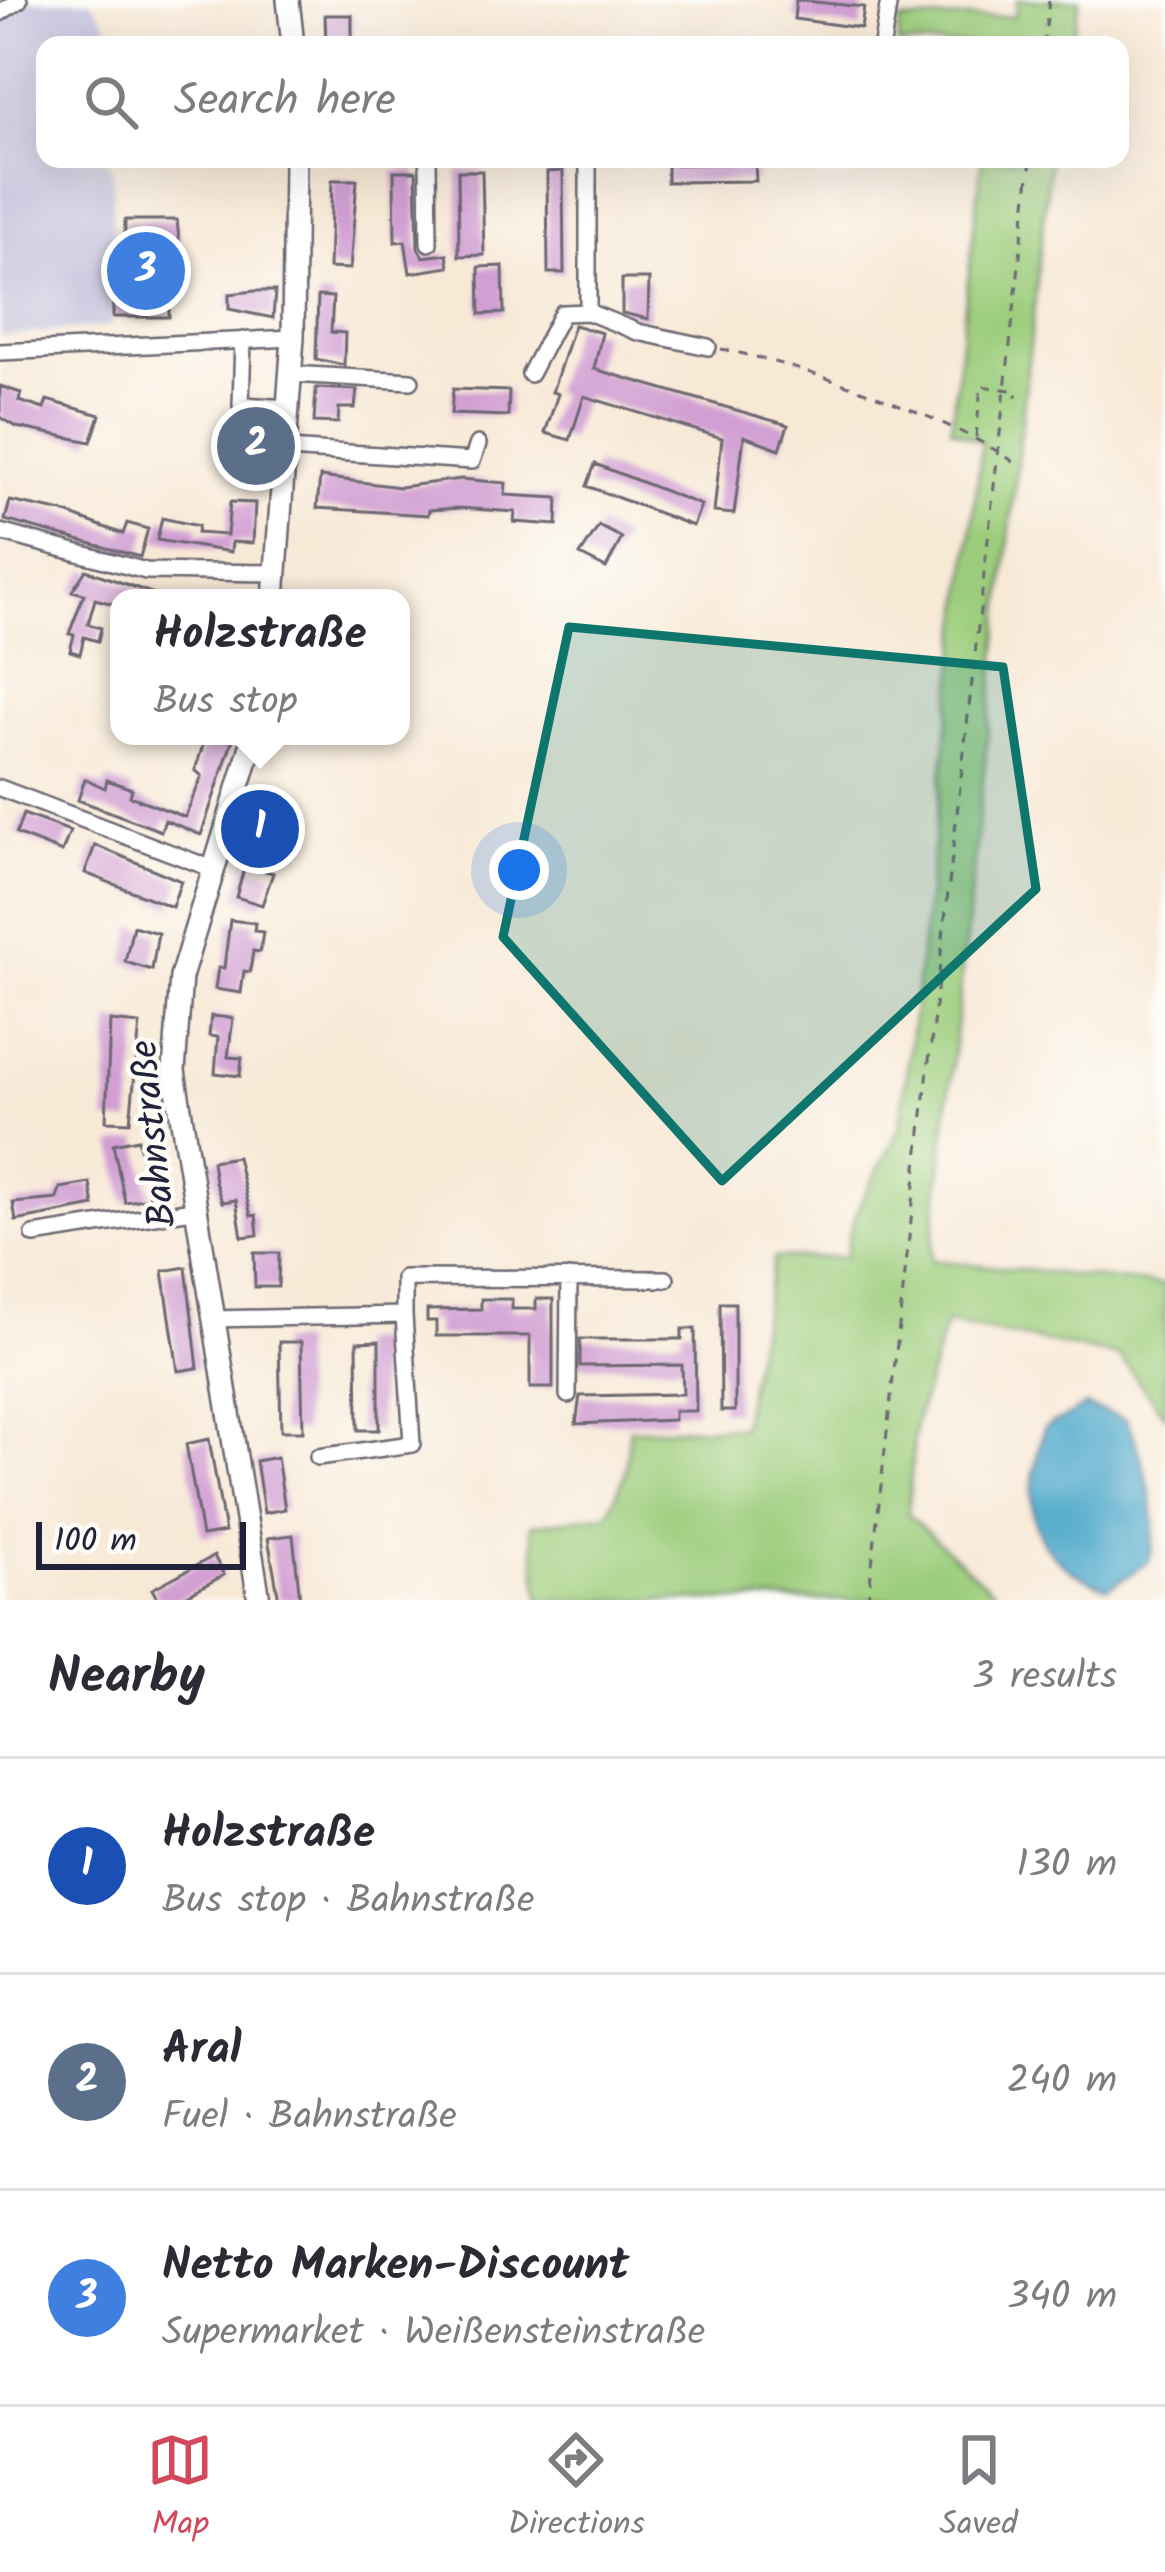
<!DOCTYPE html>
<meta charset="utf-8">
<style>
body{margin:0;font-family:Kalam,sans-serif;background:#f2f2f3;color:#2b2b33}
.scale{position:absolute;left:36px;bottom:30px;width:210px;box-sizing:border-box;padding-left:12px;border:6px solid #22223b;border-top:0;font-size:33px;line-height:42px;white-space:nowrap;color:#22223b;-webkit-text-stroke:9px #fdfcf7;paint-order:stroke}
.you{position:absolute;left:519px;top:870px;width:42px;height:42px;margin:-30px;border:9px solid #fff;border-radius:50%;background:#1a73e8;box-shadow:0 0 0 18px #1a73e833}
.badge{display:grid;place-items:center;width:78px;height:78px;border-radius:50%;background:#d1495b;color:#fff;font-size:39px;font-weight:700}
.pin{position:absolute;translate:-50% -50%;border:6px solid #fff;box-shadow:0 3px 12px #0006}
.popup{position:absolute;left:110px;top:589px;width:300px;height:156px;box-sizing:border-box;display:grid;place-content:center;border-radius:24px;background:#fff;filter:drop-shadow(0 3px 9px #0005);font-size:39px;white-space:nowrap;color:#7c7c81}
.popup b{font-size:45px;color:#2b2b33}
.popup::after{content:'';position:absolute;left:50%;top:100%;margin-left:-24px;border:24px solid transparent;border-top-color:#fff}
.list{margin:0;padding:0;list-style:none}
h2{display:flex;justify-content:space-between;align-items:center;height:156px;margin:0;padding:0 48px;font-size:51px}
h2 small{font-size:39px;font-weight:400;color:#7c7c81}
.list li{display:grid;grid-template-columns:78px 1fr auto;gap:36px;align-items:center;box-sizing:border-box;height:216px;padding:0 48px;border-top:3px solid #e1e1e2}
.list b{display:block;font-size:45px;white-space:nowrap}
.list p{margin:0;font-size:39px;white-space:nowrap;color:#7c7c81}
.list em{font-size:39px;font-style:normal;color:#7c7c81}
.icon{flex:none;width:66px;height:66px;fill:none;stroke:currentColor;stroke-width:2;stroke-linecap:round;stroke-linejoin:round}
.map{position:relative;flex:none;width:1165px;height:1600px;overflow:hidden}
.search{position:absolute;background:#fff;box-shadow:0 12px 48px #0002;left:36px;right:36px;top:36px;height:132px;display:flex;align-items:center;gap:30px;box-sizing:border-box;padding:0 42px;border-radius:24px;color:#7c7c81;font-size:45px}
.sheet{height:804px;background:#fff}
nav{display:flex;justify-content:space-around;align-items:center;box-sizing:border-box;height:168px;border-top:3px solid #e1e1e2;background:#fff;font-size:33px;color:#7c7c81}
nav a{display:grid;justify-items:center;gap:6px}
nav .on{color:#d1495b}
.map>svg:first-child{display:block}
.industrial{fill:#c2c1dc}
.green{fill:#9ccd7b;stroke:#5f785b;stroke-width:3}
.water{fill:#4ca7ca;stroke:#376482;stroke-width:3}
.building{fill:#d19fd3}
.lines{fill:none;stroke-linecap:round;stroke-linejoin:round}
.minor-casing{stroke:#6d6872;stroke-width:20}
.major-casing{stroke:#6d6872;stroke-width:26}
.path{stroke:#6d6872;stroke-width:3;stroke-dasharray:9 9;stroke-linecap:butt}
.minor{stroke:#fff;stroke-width:15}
.major{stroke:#fff;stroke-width:21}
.marked{fill:#0f766e;fill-opacity:0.2;stroke:#0f766e;stroke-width:9;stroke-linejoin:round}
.labels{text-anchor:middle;stroke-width:9;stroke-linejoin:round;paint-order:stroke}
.street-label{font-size:39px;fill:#22223b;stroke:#fdfcf7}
</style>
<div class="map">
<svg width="1165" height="1600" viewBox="0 0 1165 1600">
<rect width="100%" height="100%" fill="#fdfcf7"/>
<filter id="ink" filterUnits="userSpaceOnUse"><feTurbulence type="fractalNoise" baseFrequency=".00833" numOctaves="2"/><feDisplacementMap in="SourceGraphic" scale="24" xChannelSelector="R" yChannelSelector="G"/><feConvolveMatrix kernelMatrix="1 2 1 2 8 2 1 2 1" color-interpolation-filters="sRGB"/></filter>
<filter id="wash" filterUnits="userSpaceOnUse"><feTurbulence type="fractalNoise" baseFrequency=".004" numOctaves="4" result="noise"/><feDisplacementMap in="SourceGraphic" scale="48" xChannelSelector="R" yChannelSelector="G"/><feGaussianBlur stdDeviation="2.7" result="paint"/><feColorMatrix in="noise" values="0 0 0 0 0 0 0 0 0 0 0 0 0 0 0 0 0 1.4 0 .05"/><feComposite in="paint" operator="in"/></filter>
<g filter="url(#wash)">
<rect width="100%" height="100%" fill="#f8e9d7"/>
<!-- industrial -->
<path class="industrial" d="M0,0H91L116,37L103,45H45V159H106L113,169L112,326L0,336Z"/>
<!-- green -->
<path class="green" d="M1017,0H1080L1071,45H898L900,21L1015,16Z
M982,159H1050L931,1260L1165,1285V1416L1119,1356L946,1323L915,1424L908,1515L1003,1600H540L531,1525L608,1514L625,1474L630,1429L741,1427L774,1258L846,1257C849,1204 883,1172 900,1125L982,443L951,428Z"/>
<!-- water -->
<path class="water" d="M1086,1406L1126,1419C1143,1453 1165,1527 1148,1562C1137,1572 1121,1580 1108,1588C1023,1557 1022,1506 1044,1428Z"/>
<g id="blocks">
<!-- building -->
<path class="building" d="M796,0L864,7L861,28L794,19Z
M325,15H352V45H326Z
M755,163L756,181L667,182V165Z
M394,171H416L418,248L423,257L447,254L449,267L410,273L405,241L395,242Z
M458,171H482L484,255L459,256Z
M563,171L564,273H548L547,172Z
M332,180H357L350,269L329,268Z
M125,220H177L181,261H169V317H113V297H124Z
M503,266L504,313L480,314L479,267Z
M622,279H649L648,319L622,313Z
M255,291H275L273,318L229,309V294Z
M318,296L333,297L331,332L345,333L344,365L316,359Z
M574,325L602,333L594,369L788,425L780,449L744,436L734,514L714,512L722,438L584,396L570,440L545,433L558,394L552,392Z
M0,386L21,393L19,401L44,409L47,400L100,415L91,442L17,427L0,417Z
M316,388L357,390L355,408H339L338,423L314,422Z
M453,389L509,391L508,416L451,414Z
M595,464L701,505L693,526L587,486Z
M320,477L400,487L461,479L506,483L505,495L558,498L557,525L514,522L515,512L459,508L429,510L428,515L317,508Z
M10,501L63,512L123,534L127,523L148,529L140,557L5,520Z
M230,502L255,503L253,543L232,542L231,552L157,540L162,518L198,526L197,533L227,535Z
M599,526L622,538L606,568L580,555Z
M86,570L154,594L119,598L117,605L95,599L88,624L101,628L98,641L84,637L80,654L70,651L74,635L69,634L84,594L72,591Z
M206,736H234L201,835L165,820L161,831L78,800L85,779L105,788L107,780L132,789L130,796L185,817L202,776L195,770Z
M23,814L70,831L62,852L16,834Z
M95,845L181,881L172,907L85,873Z
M245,865L273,873L262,905L236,897Z
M230,920L255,923L254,931L263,932L260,952L253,951L250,972L244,971L241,993L215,989L218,968H224Z
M133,926L158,933L152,970L125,962Z
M211,1016L233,1018L228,1057L242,1058L240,1076L215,1073L218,1037L209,1036Z
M110,1021L140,1024L130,1122L106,1121Z
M138,1139L150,1198L125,1202L113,1144Z
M237,1157L251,1216L256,1215L258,1235L242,1237L236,1200L222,1202L215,1182L212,1161Z
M90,1183L94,1206L16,1221L13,1203L57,1199L60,1188Z
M254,1253H279L278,1287H255Z
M186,1267L198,1368L178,1371L163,1271Z
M481,1299H512V1309H536V1299H553V1388H530V1336H436V1321H427V1310L481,1309Z
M720,1303H735V1411H721Z
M682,1329H695L696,1411H674V1420L576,1424L580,1396L683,1394L682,1365L580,1366V1339H682Z
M379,1341V1430H358L357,1342Z
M279,1342H301L303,1431H281Z
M209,1439L225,1532L202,1536L186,1444Z
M277,1457L285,1509L264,1513L256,1461Z
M293,1535L300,1600H279L268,1538Z
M214,1556L224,1575L178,1600H158L152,1589Z"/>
</g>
</g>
<g filter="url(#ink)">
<use href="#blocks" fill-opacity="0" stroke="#6d6872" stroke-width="3"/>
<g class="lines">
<!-- minor casing -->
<g class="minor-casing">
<path id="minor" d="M0,13L19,0
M882,45L889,0
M428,159L429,243
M588,312L638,332L708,347
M243,340L241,405L289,408
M0,352L293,338
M291,374L411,381
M530,374L562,313L588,312V159
M287,449L472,461L478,444
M0,532L146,571L276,573
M0,788L213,869
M34,1235L192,1210
M211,1319L404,1315V1278L666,1279
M568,1395L569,1278
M318,1457L412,1444L404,1315"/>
</g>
<!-- major casing -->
<g class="major-casing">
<path id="major" d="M288,0L293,45
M274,598L293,338L295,159
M254,736L181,977L174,1071L259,1600"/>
</g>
<!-- path -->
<path class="path" d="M1044,45L1049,0
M721,349C795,363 962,421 1019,466
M976,437L981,386L1017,391L1016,397
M868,1600L1031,159"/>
<!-- minor -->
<use href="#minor" class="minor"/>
<!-- major -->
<use href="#major" class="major"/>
</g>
</g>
<!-- marked area -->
<path class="marked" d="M569,627L1003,667L1036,889L722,1181L503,937Z"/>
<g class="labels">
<!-- street labels -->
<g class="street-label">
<text transform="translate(151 1134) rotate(-96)" y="14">Bahnstraße</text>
</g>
</g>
</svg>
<div class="scale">100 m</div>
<div class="you"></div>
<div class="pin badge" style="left:260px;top:829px;background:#1a4fb4">1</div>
<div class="popup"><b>Holzstraße</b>Bus stop</div>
<div class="pin badge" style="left:256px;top:446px;background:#5c6f8a">2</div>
<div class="pin badge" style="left:146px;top:271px;background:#3f7fe0">3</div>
<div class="search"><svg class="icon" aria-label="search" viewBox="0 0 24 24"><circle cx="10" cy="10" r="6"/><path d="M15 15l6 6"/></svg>Search here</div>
</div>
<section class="sheet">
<h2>Nearby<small>3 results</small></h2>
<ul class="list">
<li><span class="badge" style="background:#1a4fb4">1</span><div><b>Holzstraße</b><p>Bus stop · Bahnstraße</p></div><em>130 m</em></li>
<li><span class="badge" style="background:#5c6f8a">2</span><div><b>Aral</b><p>Fuel · Bahnstraße</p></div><em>240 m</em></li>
<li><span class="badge" style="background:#3f7fe0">3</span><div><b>Netto Marken-Discount</b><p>Supermarket · Weißensteinstraße</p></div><em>340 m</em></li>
</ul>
</section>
<nav>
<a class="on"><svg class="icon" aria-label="map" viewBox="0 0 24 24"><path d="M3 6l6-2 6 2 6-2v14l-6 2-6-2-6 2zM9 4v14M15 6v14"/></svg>Map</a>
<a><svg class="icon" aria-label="directions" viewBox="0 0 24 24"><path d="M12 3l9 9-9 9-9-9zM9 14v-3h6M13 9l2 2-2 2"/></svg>Directions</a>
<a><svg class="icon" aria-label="saved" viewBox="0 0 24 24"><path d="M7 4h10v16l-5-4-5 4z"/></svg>Saved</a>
</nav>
